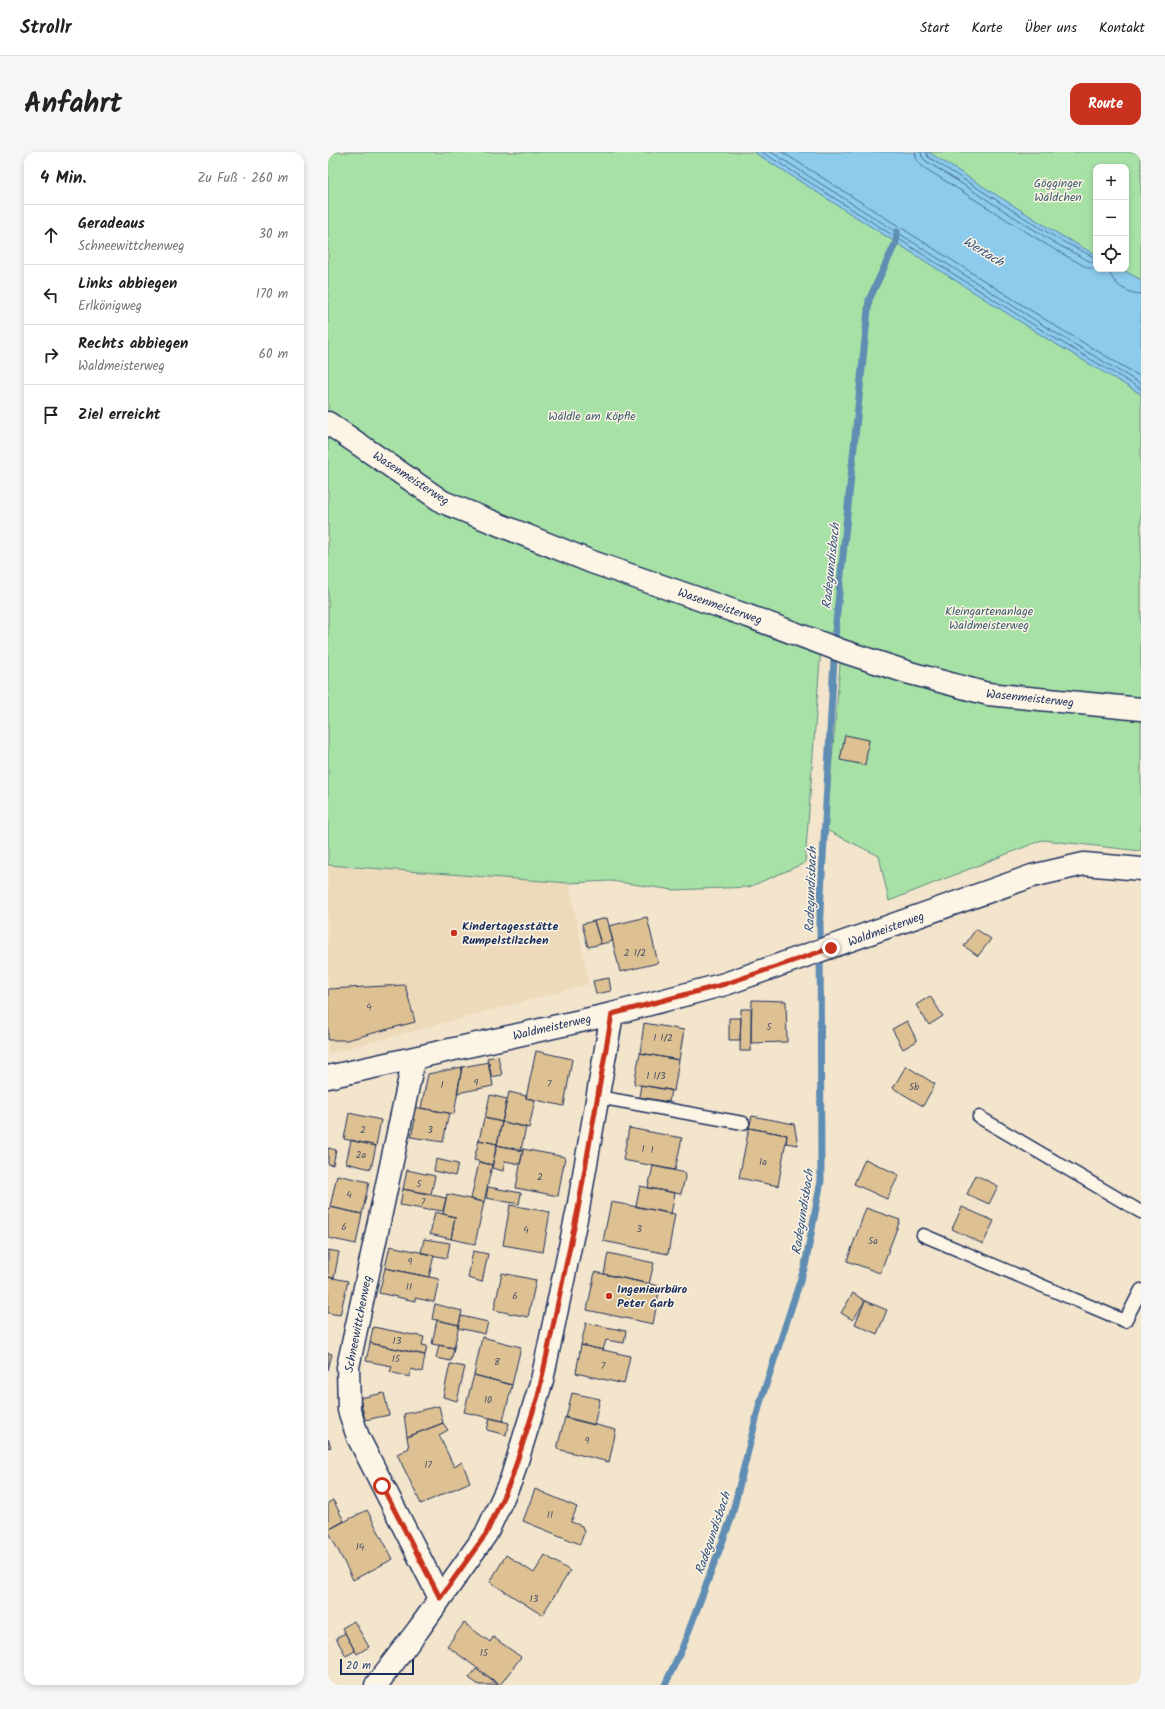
<!DOCTYPE html>
<html lang="de">
<meta charset="utf-8">
<style>
body{margin:0;font-family:Kalam,sans-serif;background:#f6f6f6;color:#222}
.controls{position:absolute;right:12px;top:12px;display:grid;overflow:hidden;border-radius:8px;box-shadow:0 2px 6px #0003}
.controls button{width:36px;height:36px;display:grid;place-items:center;padding:0;border:0;border-bottom:1px solid #e0e0e0;background:#fff;color:#222;font:20px sans-serif}
.scale{position:absolute;left:12px;bottom:10px;width:74px;box-sizing:border-box;padding-left:4px;border:2px solid #1b2f5e;border-top:0;font-size:11px;line-height:14px;white-space:nowrap;color:#1b2f5e;-webkit-text-stroke:3px #fcf5e5;paint-order:stroke}
.stop{position:absolute;width:12px;height:12px;margin:-9px;border:3px solid #c8321e;border-radius:50%;background:#fff}
.stop.end{background:#c8321e;border-color:#fff;box-shadow:0 1px 4px #0008}
.list{margin:0;padding:0;list-style:none}
h2{display:flex;justify-content:space-between;align-items:center;height:52px;margin:0;padding:0 16px;font-size:17px}
h2 small{font-size:13px;font-weight:400;color:#767676}
.list li{display:grid;grid-template-columns:26px 1fr auto;gap:12px;align-items:center;box-sizing:border-box;height:60px;padding:0 16px;border-top:1px solid #e0e0e0}
.list b{display:block;font-size:15px;white-space:nowrap}
.list p{margin:0;font-size:13px;white-space:nowrap;color:#767676}
.list em{font-size:13px;font-style:normal;color:#767676}
.icon{flex:none;width:22px;height:22px;fill:none;stroke:currentColor;stroke-width:2;stroke-linecap:round;stroke-linejoin:round}
.map{position:relative;flex:none;width:813px;height:1533px;overflow:hidden;border-radius:12px}
header{display:flex;align-items:center;gap:24px;box-sizing:border-box;height:56px;padding:0 20px;background:#fff;border-bottom:1px solid #e0e0e0}
header strong{font-size:19px}
nav{display:flex;gap:22px;margin-inline-start:auto;font-size:14px}
.intro{display:flex;align-items:center;justify-content:space-between;box-sizing:border-box;height:96px;padding:0 24px}
h1{margin:0;font-size:28px}
.button{padding:10px 18px;border-radius:12px;background:#c8321e;color:#fff;font-size:14px;font-weight:700}
main{display:flex;gap:24px;padding:0 24px}
aside{flex:1;background:#fff;border-radius:12px;box-shadow:0 2px 6px #0003}
.map>svg:first-child{display:block}
.built{fill:#eddabb}
.green{fill:#a7e1a6;stroke:#618882}
.water{fill:#8ccbec;stroke:#5f8db3}
.lines{fill:none;stroke-linecap:round;stroke-linejoin:round}
.shore{stroke:#486d97;stroke-width:1}
.stream{stroke:#5f8db3;stroke-width:7}
.building{fill:#dec192;stroke:#1b2f5e}
.service-casing{stroke:#1b2f5e;stroke-width:15}
.minor-casing{stroke:#1b2f5e;stroke-width:25}
.service{stroke:#fcf5e5;stroke-width:12}
.minor{stroke:#fcf5e5;stroke-width:22}
.route{stroke:#c8321e;stroke-width:5}
.poi-dot{fill:#c8321e;stroke:#fcf5e5;stroke-width:1.5}
.labels{text-anchor:middle;stroke-width:3;stroke-linejoin:round;paint-order:stroke}
.number-label{font-size:10px;fill:#4c546b}
.park-label{font-size:12px;fill:#3e5c70;stroke:#fcf5e5}
.street-label{font-size:12px;fill:#1b2f5e;stroke:#fcf5e5}
.poi-label{font-size:12px;font-weight:bold;fill:#1b2f5e;stroke:#fcf5e5;text-anchor:start}
.water-label{font-size:13px;font-style:italic;fill:#375682;stroke:#fcf5e5}
</style>
<header>
<strong>Strollr</strong>
<nav><a>Start</a><a>Karte</a><a>Über uns</a><a>Kontakt</a></nav>
</header>
<div class="intro"><h1>Anfahrt</h1><a class="button">Route</a></div>
<main>
<aside>
<h2>4 Min.<small>Zu Fuß · 260 m</small></h2>
<ul class="list">
<li><svg class="icon" aria-label="ahead" viewBox="0 0 24 24"><path d="M12 20V5M6 11l6-6 6 6"/></svg><div><b>Geradeaus</b><p>Schneewittchenweg</p></div><em>30 m</em></li>
<li><svg class="icon" aria-label="left" viewBox="0 0 24 24"><path d="M17 20v-9H6M10 6l-5 5 5 5"/></svg><div><b>Links abbiegen</b><p>Erlkönigweg</p></div><em>170 m</em></li>
<li><svg class="icon" aria-label="right" viewBox="0 0 24 24"><path d="M7 20v-9h11M14 6l5 5-5 5"/></svg><div><b>Rechts abbiegen</b><p>Waldmeisterweg</p></div><em>60 m</em></li>
<li><svg class="icon" aria-label="arrive" viewBox="0 0 24 24"><path d="M6 21V4h12l-3 4 3 4H6"/></svg><div><b>Ziel erreicht</b></div></li>
</ul>
</aside>
<div class="map">
<svg width="813" height="1533" viewBox="0 0 813 1533">
<rect width="100%" height="100%" fill="#f3e5cc"/>
<filter id="ink" filterUnits="userSpaceOnUse"><feTurbulence type="fractalNoise" baseFrequency=".025" numOctaves="2"/><feDisplacementMap in="SourceGraphic" scale="8" xChannelSelector="R" yChannelSelector="G"/><feConvolveMatrix kernelMatrix="1 2 1 2 8 2 1 2 1" color-interpolation-filters="sRGB"/></filter>
<g filter="url(#ink)">
<!-- built -->
<path class="built" d="M0,713L241,731L261,832L0,902Z"/>
<!-- green -->
<path class="green" d="M0,0H426L721,188L813,242V699L714,688L561,749L551,704L498,678L513,501L508,472L493,495L477,711L421,735L346,738L283,729L241,731L0,713Z
M600,0H813V128L793,117H798V15H768V103L732,83Z"/>
<!-- water -->
<path class="water" d="M426,0H600L732,83L768,103V117H793L813,128V242L721,188Z"/>
<g class="lines">
<!-- shore -->
<path class="shore" d="M434,0L723,184L813,237
M443,0L726,180L813,232
M454,0L729,175L813,225
M587,0L589,8L595,15L724,96L760,116L770,117
M593,0L594,5L598,9L727,91L763,110L768,111
M598,0L600,5L730,87L768,106
M781,117C782,131 800,142 813,142"/>
<!-- stream -->
<path class="stream" d="M337,1533L355,1494L403,1367L432,1251L477,1114L493,1029L492,760L508,471L541,148L568,90L569,80"/>
</g>
<!-- building -->
<path class="building" d="M517,583L541,588L537,613L512,608Z
M319,765L330,811L292,820L281,774Z
M279,766L285,789L273,792L266,769Z
M266,769L273,792L260,795L254,772Z
M648,777L663,787L650,804L636,794Z
M281,826L283,839L268,842L265,829Z
M77,833L87,870L19,888H0V837Z
M602,844L615,864L601,873L588,853Z
M424,848L458,849L459,890L423,891Z
M413,857H423V899H412Z
M401,866H413L412,888H401Z
M579,869L589,889L575,897L564,877Z
M316,871L356,878L351,908L312,901Z
M208,899L244,907L236,954L198,946Z
M312,901L351,908L346,939L306,932Z
M170,904L174,923L163,925L159,906Z
M161,910L165,934L129,941L134,915Z
M578,914L607,932L595,954L565,936Z
M134,915L126,962L93,956L100,922Z
M313,933L343,938L341,950L311,945Z
M181,940L198,944V946L207,948L201,976L174,970Z
M162,943L179,947L174,970L157,966Z
M85,955L121,961L115,990L83,985L87,968L82,967Z
M21,961L53,968L48,994L16,987Z
M424,964L466,972L470,993L458,991L459,983L421,976Z
M156,966L174,970L169,992L151,988Z
M174,970L198,975L193,998L169,993Z
M301,976L354,986L347,1018L295,1008Z
M421,976L459,983L450,1034L411,1026Z
M23,988L48,994L43,1017L18,1011Z
M151,988L169,992L164,1013L146,1008Z
M169,993L195,999L192,1012L177,1009L175,1019L164,1016Z
M0,996L8,998L5,1013L0,1012Z
M195,997L237,1005L230,1044L188,1036Z
M108,1007L130,1012L127,1024L106,1019Z
M537,1007L571,1023L559,1047L526,1032Z
M151,1010L164,1013L156,1050L143,1047Z
M325,1014L358,1021L353,1042L320,1036Z
M79,1018L107,1024L103,1042L75,1037Z
M9,1023L41,1030L34,1062L2,1055Z
M648,1023L670,1034L661,1052L639,1042Z
M312,1034L347,1041L343,1062L308,1054Z
M160,1035L193,1041L191,1052L158,1046Z
M75,1037L118,1046L115,1059L101,1057L100,1058L72,1053Z
M119,1042L156,1050L147,1092L123,1087L127,1065L115,1062Z
M283,1050L347,1062L340,1102L275,1089Z
M182,1053L222,1060L215,1100L175,1093Z
M2,1055L34,1062L28,1092L0,1086V1062Z
M634,1055L666,1069L655,1092L624,1077Z
M538,1056L572,1068L552,1121L519,1109Z
M107,1060L127,1065L123,1087L102,1082Z
M96,1087L122,1091L119,1106L93,1101Z
M62,1094L106,1103L101,1125L57,1116Z
M0,1098L11,1100L6,1126L0,1125Z
M145,1099L160,1102L154,1130L140,1126Z
M280,1101L326,1111L321,1132L276,1122Z
M57,1116L111,1127L106,1150L87,1146V1149L51,1141Z
M267,1120L332,1134L325,1172L259,1158Z
M174,1121L208,1128L200,1165L166,1158Z
M0,1125L20,1129L12,1163L0,1161Z
M525,1141L537,1149L525,1168L513,1161Z
M537,1149L559,1158L549,1182L527,1172Z
M107,1152L134,1159L131,1173L104,1167Z
M133,1164L160,1170L157,1182L130,1176Z
M109,1168L131,1173L126,1196L104,1192Z
M258,1171L298,1179L296,1191L278,1188L275,1198L253,1193Z
M45,1175L96,1185L94,1193L99,1194L97,1203L42,1191Z
M154,1185L193,1195L184,1233L146,1223Z
M42,1191L97,1203L94,1220L83,1217L82,1225L62,1220L64,1214L38,1209Z
M111,1193L126,1196L123,1209L108,1206Z
M253,1193L302,1204L296,1232L248,1221Z
M0,1201L4,1202L0,1218Z
M122,1212L137,1215L129,1249L115,1245Z
M146,1223L184,1233L175,1269L136,1260Z
M56,1241L61,1263L37,1268L32,1246Z
M244,1241L272,1247L266,1273L238,1266Z
M111,1254L115,1271L79,1285L76,1262Z
M237,1265L288,1278L281,1310L229,1297Z
M162,1266L181,1271L178,1283L159,1278Z
M115,1271L120,1278L111,1283L126,1315L134,1310L142,1330L93,1352L69,1302L81,1296L79,1285Z
M0,1287L3,1295L0,1296Z
M207,1337L249,1355L243,1370L254,1374L256,1381L252,1392L195,1369Z
M5,1348L16,1369L0,1378V1351Z
M39,1358L65,1407L25,1428L0,1378Z
M178,1403L206,1421L217,1403L242,1419L214,1463L162,1430Z
M26,1469L41,1495L29,1502L14,1476Z
M136,1471L162,1490L165,1485L193,1505L172,1533L119,1494Z
M17,1481L27,1499L18,1504L8,1486Z
M148,1517L170,1533H151L141,1526Z"/>
<g class="lines">
<!-- service casing -->
<g class="service-casing">
<path id="service" d="M270,945L415,971
M651,965L813,1060
M595,1083L797,1169L813,1138"/>
</g>
<!-- minor casing -->
<g class="minor-casing">
<path id="minor" d="M0,271L115,350L264,410L420,464L517,500L582,521L660,542L813,557
M86,906L20,1215L21,1258L30,1285L112,1446
M0,925L284,862L397,832L704,724L756,712L813,717
M48,1533L90,1478L158,1382L183,1328L214,1228L250,1057L284,862"/>
</g>
<!-- service -->
<use href="#service" class="service"/>
<!-- minor -->
<use href="#minor" class="minor"/>
</g>
</g>
<g class="lines" filter="url(#ink)">
<!-- route -->
<path class="route" d="M54,1334L112,1446L158,1382L183,1328L210,1244L250,1057L284,862L397,832L503,796"/>
</g>
<!-- markers -->
<g class="poi-dot">
<circle cx="126" cy="781" r="4"/>
<circle cx="281" cy="1144" r="4"/>
</g>
<g class="labels">
<!-- number labels -->
<g class="number-label">
<text x="307" y="804">2 1/2</text>
<text x="41" y="858">4</text>
<text x="441" y="878">5</text>
<text x="335" y="889">1 1/2</text>
<text x="328" y="927">1 1/3</text>
<text x="148" y="934">9</text>
<text x="221" y="935">7</text>
<text x="114" y="936">1</text>
<text x="586" y="938">5b</text>
<text x="35" y="981">2</text>
<text x="102" y="981">3</text>
<text x="315" y="1000">1</text>
<text x="324" y="1001">1</text>
<text x="33" y="1006">2a</text>
<text x="435" y="1013">1a</text>
<text x="212" y="1028">2</text>
<text x="91" y="1035">5</text>
<text x="21" y="1046">4</text>
<text x="95" y="1053">7</text>
<text x="16" y="1078">6</text>
<text x="311" y="1080">3</text>
<text x="198" y="1081">4</text>
<text x="545" y="1092">5a</text>
<text x="82" y="1113">9</text>
<text x="81" y="1138">11</text>
<text x="187" y="1147">6</text>
<text x="69" y="1192">13</text>
<text x="68" y="1210">15</text>
<text x="169" y="1213">8</text>
<text x="275" y="1217">7</text>
<text x="160" y="1251">10</text>
<text x="259" y="1292">9</text>
<text x="100" y="1316">17</text>
<text x="222" y="1366">11</text>
<text x="32" y="1398">14</text>
<text x="206" y="1450">13</text>
<text x="156" y="1504">15</text>
</g>
<!-- park labels -->
<g class="park-label">
<text x="730" y="35">Gögginger<tspan x="730" dy="14">Wäldchen</tspan></text>
<text x="264" y="268">Wäldle am Köpfle</text>
<text x="661" y="463">Kleingartenanlage<tspan x="661" dy="14">Waldmeisterweg</tspan></text>
</g>
<!-- street labels -->
<g class="street-label">
<text transform="translate(83 326) rotate(33)" y="4">Wasenmeisterweg</text>
<text transform="translate(392 454) rotate(19)" y="4">Wasenmeisterweg</text>
<text transform="translate(702 546) rotate(6)" y="4">Wasenmeisterweg</text>
<text transform="translate(558 777) rotate(-20)" y="4">Waldmeisterweg</text>
<text transform="translate(224 875) rotate(-13)" y="4">Waldmeisterweg</text>
<text transform="translate(30 1172) rotate(-79)" y="4">Schneewittchenweg</text>
</g>
<!-- poi labels -->
<g class="poi-label">
<text x="134" y="778">Kindertagesstätte<tspan x="134" dy="14">Rumpelstilzchen</tspan></text>
<text x="289" y="1141">Ingenieurbüro<tspan x="289" dy="14">Peter Garb</tspan></text>
</g>
<!-- water labels -->
<g class="water-label">
<text transform="translate(656 99) rotate(32)" y="5">Wertach</text>
<text transform="translate(502 414) rotate(-84)" y="5">Radegundisbach</text>
<text transform="translate(482 738) rotate(-88)" y="5">Radegundisbach</text>
<text transform="translate(474 1060) rotate(-81)" y="5">Radegundisbach</text>
<text transform="translate(384 1381) rotate(-71)" y="5">Radegundisbach</text>
</g>
</g>
</svg>
<div class="controls">
<button>+</button>
<button>−</button>
<button><svg class="icon" aria-label="locate" viewBox="0 0 24 24"><circle cx="12" cy="12" r="6"/><path d="M12 2v4M12 18v4M2 12h4M18 12h4"/></svg></button>
</div>
<div class="scale">20 m</div>
<div class="stop" style="left:54px;top:1334px"></div>
<div class="stop end" style="left:503px;top:796px"></div>
</div>
</main>
